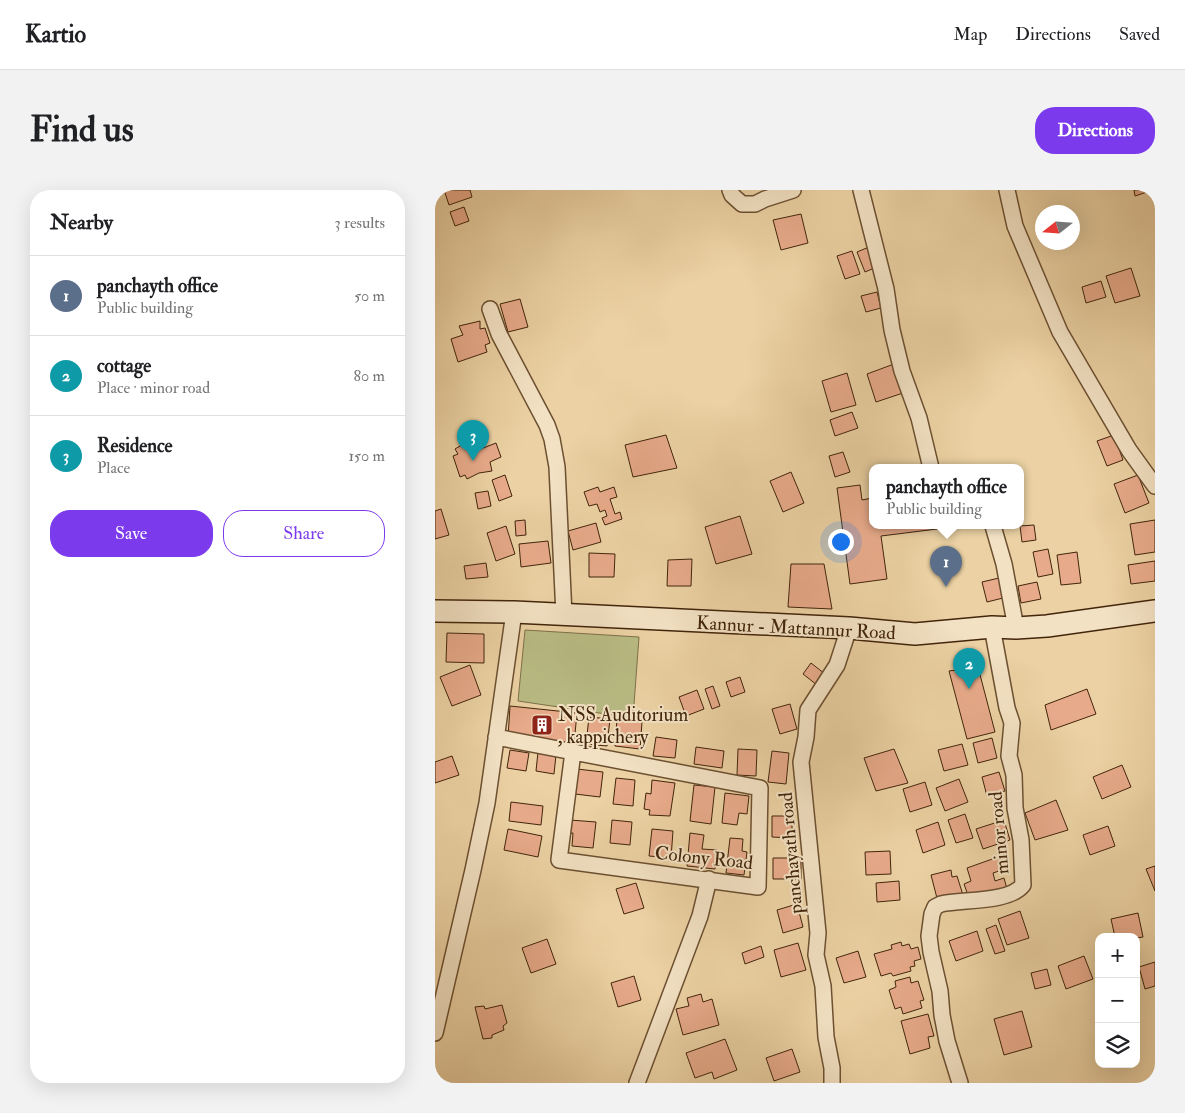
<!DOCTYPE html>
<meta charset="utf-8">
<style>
body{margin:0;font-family:"IM FELL Double Pica",serif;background:#f2f2f2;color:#202124}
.controls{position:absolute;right:15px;bottom:15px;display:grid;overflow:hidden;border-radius:10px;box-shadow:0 5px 20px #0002}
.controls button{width:45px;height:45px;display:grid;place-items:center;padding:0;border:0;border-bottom:1px solid #e0e0e0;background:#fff;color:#202124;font:25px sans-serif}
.compass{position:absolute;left:600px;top:15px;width:45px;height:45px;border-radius:50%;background:#fff;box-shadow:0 5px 20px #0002;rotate:253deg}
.you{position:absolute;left:405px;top:351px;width:18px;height:18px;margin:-12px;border:4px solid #fff;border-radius:50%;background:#1a73e8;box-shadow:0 0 0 8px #1a73e833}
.badge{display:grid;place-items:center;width:32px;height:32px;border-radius:50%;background:#7c3aed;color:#fff;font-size:16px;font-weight:700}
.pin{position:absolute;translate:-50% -41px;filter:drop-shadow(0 1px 2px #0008)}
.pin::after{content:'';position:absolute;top:26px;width:18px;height:15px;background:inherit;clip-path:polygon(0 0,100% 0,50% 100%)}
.popup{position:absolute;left:434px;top:274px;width:155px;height:65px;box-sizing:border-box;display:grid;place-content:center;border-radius:10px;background:#fff;filter:drop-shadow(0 1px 4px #0005);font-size:16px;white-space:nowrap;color:#757577}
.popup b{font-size:19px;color:#202124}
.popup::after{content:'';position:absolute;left:50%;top:100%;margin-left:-10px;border:10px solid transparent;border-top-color:#fff}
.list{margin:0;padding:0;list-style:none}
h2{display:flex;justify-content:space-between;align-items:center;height:65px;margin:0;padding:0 20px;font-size:21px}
h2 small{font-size:16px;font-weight:400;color:#757577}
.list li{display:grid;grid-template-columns:32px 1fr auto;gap:15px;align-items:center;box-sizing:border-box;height:80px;padding:0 20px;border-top:1px solid #e0e0e0}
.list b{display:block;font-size:19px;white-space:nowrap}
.list p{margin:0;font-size:16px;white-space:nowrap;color:#757577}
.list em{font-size:16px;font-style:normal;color:#757577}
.actions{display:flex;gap:10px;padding:15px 20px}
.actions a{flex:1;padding:11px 0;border:1px solid #7c3aed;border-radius:20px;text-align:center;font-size:18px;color:#7c3aed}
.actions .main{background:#7c3aed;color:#fff}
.icon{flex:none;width:28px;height:28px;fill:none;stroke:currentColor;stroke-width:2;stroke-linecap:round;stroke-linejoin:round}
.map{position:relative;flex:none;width:720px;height:893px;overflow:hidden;border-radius:20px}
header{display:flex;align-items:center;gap:30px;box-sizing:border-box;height:70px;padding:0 25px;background:#fff;border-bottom:1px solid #e0e0e0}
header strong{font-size:24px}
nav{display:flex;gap:28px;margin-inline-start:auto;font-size:18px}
.intro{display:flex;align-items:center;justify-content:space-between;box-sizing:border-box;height:120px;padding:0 30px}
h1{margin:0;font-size:35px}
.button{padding:12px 22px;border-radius:20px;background:#7c3aed;color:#fff;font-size:18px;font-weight:700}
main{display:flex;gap:30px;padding:0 30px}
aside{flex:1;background:#fff;border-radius:20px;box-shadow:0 5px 20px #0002}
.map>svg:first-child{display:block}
.green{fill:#b9bb84;stroke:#7e7048}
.building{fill:#e7aa8a;stroke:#42250b}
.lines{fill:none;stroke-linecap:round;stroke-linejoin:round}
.minor-casing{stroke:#6c5031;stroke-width:18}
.secondary-casing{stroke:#42250b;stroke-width:24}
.minor{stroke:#f2e1c3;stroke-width:15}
.secondary{stroke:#f2e1c3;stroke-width:21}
.labels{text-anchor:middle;stroke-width:4;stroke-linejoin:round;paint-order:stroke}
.street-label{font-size:19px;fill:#42250b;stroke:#f2e1c3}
.poi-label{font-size:19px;fill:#42250b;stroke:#f2e1c3;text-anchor:start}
</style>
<header>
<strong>Kartio</strong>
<nav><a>Map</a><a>Directions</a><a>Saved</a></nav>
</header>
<div class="intro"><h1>Find us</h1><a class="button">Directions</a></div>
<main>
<aside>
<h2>Nearby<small>3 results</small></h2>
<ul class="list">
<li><span class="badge" style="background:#5c6f8a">1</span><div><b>panchayth office</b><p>Public building</p></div><em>50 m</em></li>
<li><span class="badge" style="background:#0f9aa8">2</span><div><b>cottage</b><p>Place · minor road</p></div><em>80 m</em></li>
<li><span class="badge" style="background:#0f9aa8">3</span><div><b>Residence</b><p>Place</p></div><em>150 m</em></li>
</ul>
<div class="actions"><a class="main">Save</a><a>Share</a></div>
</aside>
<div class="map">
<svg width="720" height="893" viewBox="0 0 720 893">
<rect width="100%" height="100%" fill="#ebd1a3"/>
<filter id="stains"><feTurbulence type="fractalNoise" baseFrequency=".004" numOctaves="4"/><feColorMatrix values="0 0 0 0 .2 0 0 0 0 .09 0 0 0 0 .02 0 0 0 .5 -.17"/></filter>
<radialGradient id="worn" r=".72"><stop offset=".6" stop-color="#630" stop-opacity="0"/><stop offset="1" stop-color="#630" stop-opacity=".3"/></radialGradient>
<!-- green -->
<path class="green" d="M90,440L204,447L198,528L83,511Z"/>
<!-- building -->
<path class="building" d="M9,0H35L37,7L14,15Z
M699,0H718L700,6Z
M29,17L34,31L20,36L15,22Z
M366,24L373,53L346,60L338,30Z
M434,57L442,77L430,82L422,62Z
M417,61L425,84L410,89L402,66Z
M696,78L705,106L680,113L671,86Z
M666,91L671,107L651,113L647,97Z
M442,102L446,118L431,122L426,106Z
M85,109L93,137L73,142L65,114Z
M45,131V139L50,138L55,153L50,155L52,162L23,172L16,149L28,145L24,136Z
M459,174L468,203L441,212L432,184Z
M412,183L421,215L396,222L387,191Z
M417,222L423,238L400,246L395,230Z
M231,245L242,278L198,287L190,255Z
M679,245L688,270L672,276L662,251Z
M30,253L32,257L40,254L43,260L61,253L66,267L55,272L57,281L44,283L32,289L30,285L25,287L18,266L23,264L20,259Z
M408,262L415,282L400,287L394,266Z
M356,282L369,313L348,322L335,291Z
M70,285L77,306L64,311L57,290Z
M703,285L714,313L690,323L679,294Z
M425,295L427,310L437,308V336H510V338L446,346L452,389L415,394L402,298Z
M163,297L165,302L179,297L182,307L175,309L180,324L185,322L187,329L170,335L167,328L172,326L170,320L165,322L162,314L154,316L149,302Z
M53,301L56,316L43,319L40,303Z
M6,319L14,345L0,349V321Z
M305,326L317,364L281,374L270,337Z
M90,330L91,345L81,346L80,331Z
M720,330V362L700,365L695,334Z
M161,333L166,352L138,360L133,341Z
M599,335L601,350L587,352L585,336Z
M71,336L80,364L61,371L52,343Z
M113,351L116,373L86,377L84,354Z
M613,359L618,384L603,387L598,362Z
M642,362L646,393L626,395L622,365Z
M154,363L180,364L179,387H154Z
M257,369L256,396H232L233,370Z
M720,371V391L696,394L693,375Z
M51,373L53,387L31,389L29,376Z
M356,374H389L397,419L353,417Z
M564,388L568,408L552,412L547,392Z
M602,392L606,409L586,413L583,396Z
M12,443L49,444V473L11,472Z
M376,473L390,484L382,495L368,484Z
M35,475L46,505L17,516L5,487Z
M543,477L560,542L532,549L514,481Z
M305,487L310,502L296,507L291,492Z
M278,496L285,516L277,519L270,499Z
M652,499L661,524L616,540L610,515Z
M262,500L269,519L251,526L244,507Z
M355,514L362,539L345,544L337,519Z
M75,516L142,523L139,554L73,548Z
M154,527L175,529L172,556L151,554Z
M182,529L207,532L205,559L180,556Z
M221,547L242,550L240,568L218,566Z
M557,548L562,568L543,573L538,553Z
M527,554L533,575L509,581L503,560Z
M261,557L289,561L287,578L259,574Z
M303,559L322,560L321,586L302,585Z
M459,559L473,593L441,601L429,568Z
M75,560L94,563L91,581L72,578Z
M337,561L354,563L351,594L333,592Z
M103,562L121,565L119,584L101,581Z
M17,566L24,585L0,593V572Z
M687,575L696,597L667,609L658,587Z
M142,579L168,582L165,607L140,604Z
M564,582L570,601L552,606L547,587Z
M181,588L200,590L198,616L178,614Z
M524,589L533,612L510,621L501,598Z
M217,590L240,593L235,626L214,625L215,620L209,619L211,603L216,604Z
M490,592L497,615L475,622L468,599Z
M259,595L280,597L276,634L255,631Z
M290,603L314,606L312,624L304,623L302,635L287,633Z
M621,610L633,640L600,650L590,623Z
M76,612L108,616L106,635L74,631Z
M530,624L538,648L521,653L513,630Z
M337,626H357V648L337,647Z
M135,630L161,632L158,658L137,656L138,643H134Z
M177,630L197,632L195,655L175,653Z
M569,630L575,650L548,659L541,639Z
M503,632L510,655L488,663L481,640Z
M673,636L680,656L655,665L648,645Z
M73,639L107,646L103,667L69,660Z
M217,639L238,641L236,668L214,666Z
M255,643L269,645L267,659L282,660L280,679L252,676Z
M295,648L308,649L307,661L312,662L309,685L291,683Z
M455,661L456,684L431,685L430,662Z
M563,667L567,680L558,683L560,691L569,688L572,699L534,708L529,694L536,691L532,678Z
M338,668H366V689H338Z
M720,676V701L711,679Z
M516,680L517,687L522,686L528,705L503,712L496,685Z
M464,691L465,710L442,712L441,693Z
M201,693L209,718L189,724L181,699Z
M362,714L368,737L348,743L342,720Z
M585,721L594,748L572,755L563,729Z
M703,723L708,747L701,748V747H680L676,729Z
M561,735L570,761L560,764L551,739Z
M542,741L548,761L521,771L514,751Z
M112,749L121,774L96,783L87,758Z
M466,752L467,756L474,754L476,759L483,757L486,769L479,771L480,776L475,777L476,781L458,786L456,783L446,786L439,764L457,759L456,755Z
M363,753L371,780L346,787L339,760Z
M326,756L329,767L310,774L307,763Z
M423,761L431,787L409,793L401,768Z
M649,766L658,789L631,799L623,776Z
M720,772V796L710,799L704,777Z
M612,779L616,795L600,799L596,783Z
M199,786L206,810L183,817L176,793Z
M475,787L476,793L483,791L489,810L485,811L487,818L468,824L466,817L460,819L454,800L461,797L460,791Z
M266,804L268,812L277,809L284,835L248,845L241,819L254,816L252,808Z
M67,815L72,833L68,836L69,840L57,845V848L48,849L40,817L49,816L50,819Z
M587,821L597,857L569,865L559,829Z
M493,824L499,846L493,847L495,858L475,864L466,831Z
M290,849L302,880L279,889L277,882L260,888L251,863Z
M357,859L365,882L339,891L331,868Z"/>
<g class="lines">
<!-- minor casing -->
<g class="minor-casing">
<path id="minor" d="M295,0L297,5L307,14H320L330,9L358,0
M426,0L451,99L457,140L467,181L484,228L496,278
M572,0L580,36L625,142L694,260L720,296
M55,119L64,144L112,235L117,249L122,277L129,425
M558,336L569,374L581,438
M61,547L325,598L323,697L124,670L138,562
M0,843L38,680L52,613L79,422
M202,893L265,726L274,689
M397,893V878L391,847L388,796L381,765L383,743L366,572L371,547L373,520L402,475L414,438
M525,893L512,851L507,825L505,801L496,762L494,746L497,724L500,717L506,714C528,709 574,713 588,695L586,650L580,618L579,585L574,566L577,533L572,518L557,437"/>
</g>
<!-- secondary casing -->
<g class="secondary-casing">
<path id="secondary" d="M0,421L79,422L414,438L480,444L557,437L581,438L612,436L720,421"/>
</g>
<!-- minor -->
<use href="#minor" class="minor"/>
<!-- secondary -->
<use href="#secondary" class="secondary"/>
</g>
<!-- icons -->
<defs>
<g id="building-square" transform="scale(1.125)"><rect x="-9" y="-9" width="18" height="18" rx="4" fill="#8f2418" stroke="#f2e1c3"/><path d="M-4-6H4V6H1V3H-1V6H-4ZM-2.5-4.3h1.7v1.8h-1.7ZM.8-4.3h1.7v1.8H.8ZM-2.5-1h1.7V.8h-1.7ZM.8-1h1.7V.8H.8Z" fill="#fff"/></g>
</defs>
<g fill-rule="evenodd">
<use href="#building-square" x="107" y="535"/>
</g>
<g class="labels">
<!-- street labels -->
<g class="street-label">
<text transform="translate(361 437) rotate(3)" y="7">Kannur - Mattannur Road</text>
<text transform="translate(563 643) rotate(-95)" y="7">minor road</text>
<text transform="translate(355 663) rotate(-95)" y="7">panchayath road</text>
<text transform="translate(269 667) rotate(6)" y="7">Colony Road</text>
</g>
<!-- poi labels -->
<g class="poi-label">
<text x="123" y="531">NSS Auditorium<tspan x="123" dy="22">, kappichery</tspan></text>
</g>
</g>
<rect width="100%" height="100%" filter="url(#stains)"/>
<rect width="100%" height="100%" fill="url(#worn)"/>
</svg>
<div class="controls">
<button>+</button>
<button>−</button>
<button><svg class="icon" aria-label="layers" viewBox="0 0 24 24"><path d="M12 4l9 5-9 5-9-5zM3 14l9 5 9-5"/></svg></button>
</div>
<svg class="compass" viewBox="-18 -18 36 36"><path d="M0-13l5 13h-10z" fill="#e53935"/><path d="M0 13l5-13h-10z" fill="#757577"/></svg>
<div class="you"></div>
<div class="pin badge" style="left:511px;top:397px;background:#5c6f8a">1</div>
<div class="popup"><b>panchayth office</b>Public building</div>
<div class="pin badge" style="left:534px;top:499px;background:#0f9aa8">2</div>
<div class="pin badge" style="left:38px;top:271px;background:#0f9aa8">3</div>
</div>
</main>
